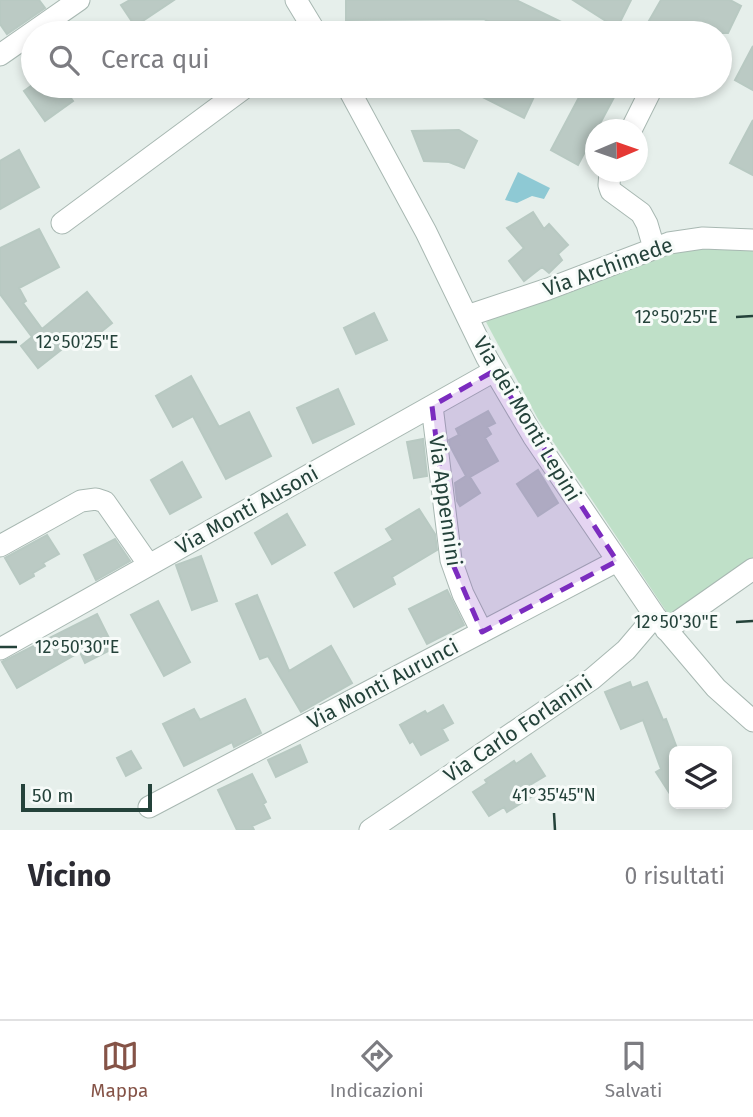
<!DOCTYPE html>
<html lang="it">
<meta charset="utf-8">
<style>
body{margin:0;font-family:"Fira Sans",sans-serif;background:#f2f2f3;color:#2b2b33}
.controls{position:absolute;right:21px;bottom:21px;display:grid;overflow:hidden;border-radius:10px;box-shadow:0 4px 10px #0003}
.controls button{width:63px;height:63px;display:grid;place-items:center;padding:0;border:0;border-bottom:2px solid #e1e1e2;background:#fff;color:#2b2b33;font:35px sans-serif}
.compass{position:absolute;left:585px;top:119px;width:63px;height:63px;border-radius:50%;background:#fff;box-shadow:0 4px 10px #0003;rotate:88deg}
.scale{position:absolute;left:21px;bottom:18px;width:131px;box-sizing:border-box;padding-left:7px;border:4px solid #24423a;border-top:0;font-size:19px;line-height:24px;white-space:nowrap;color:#24423a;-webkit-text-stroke:5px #f7fbf9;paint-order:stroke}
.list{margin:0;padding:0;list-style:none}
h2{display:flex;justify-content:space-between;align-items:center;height:91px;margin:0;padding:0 28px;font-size:30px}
h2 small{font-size:23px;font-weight:400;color:#7c7c81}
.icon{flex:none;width:38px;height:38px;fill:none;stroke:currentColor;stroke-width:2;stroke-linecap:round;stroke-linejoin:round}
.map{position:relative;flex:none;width:753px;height:830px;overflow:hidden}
.search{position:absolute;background:#fff;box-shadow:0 4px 10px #0003;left:21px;right:21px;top:21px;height:77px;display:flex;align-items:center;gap:18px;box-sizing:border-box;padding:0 24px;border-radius:38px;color:#7c7c81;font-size:26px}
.sheet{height:189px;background:#fff}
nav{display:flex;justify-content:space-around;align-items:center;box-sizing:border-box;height:98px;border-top:2px solid #e1e1e2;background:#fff;font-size:19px;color:#7c7c81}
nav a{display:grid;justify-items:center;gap:4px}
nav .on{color:#855347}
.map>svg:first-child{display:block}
.green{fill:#bfe0c8}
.water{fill:#8ec9d4}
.building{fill:#bbcac4;stroke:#b8c9c2;stroke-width:2}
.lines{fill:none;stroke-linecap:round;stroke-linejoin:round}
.minor-casing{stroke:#a8b8b2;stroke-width:23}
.minor{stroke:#fff;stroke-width:21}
.marked{fill:#7b2cbf;fill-opacity:0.2;stroke:#7b2cbf;stroke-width:5;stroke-dasharray:14 9;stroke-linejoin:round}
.ticks{fill:none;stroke:#24423a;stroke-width:2.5}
.labels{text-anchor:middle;stroke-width:6;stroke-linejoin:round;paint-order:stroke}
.street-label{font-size:21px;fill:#24423a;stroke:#f7fbf9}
.ticks-label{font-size:18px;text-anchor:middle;fill:#24423a;stroke:#f7fbf9;stroke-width:6;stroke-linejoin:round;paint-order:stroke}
</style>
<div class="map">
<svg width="753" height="830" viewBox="0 0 753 830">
<rect width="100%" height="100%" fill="#e6efeb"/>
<!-- green -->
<path class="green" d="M696,247L753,250V560L670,617L538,419L486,322L506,312L673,250Z"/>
<!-- water -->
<path class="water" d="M518,172L550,188L544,199L532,196L517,203L505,200Z"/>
<!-- building -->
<path class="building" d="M0,0H39L45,8L7,34L0,24Z
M130,0H174L135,26L121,5Z
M346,0H516L584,33H511L484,19L346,20Z
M573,0H631L617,28Z
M661,0H730L741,6L728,33H642Z
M753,46V90L735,80Z
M31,86H62L73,101L45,121L24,91Z
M461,86H539L524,118Z
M585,86H620L578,165L551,150Z
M753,120V175L730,163Z
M459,130L477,141L464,168L449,162L424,161L412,131Z
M19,150L39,187L0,209V161Z
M533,212L544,229L549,224L568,245L558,254L562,260L549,273L542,267L524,281L509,261L524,248L507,228Z
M39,229L59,267L19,288L26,301L23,303L42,329L87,292L112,323L82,347L75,339L38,368L21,346L32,337L0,294V248Z
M374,313L387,340L356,354L344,328Z
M191,376L219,427L249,412L271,456L226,479L193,416L173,427L156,396Z
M338,389L354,424L313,443L297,408Z
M488,411L495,423L487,427L491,434L485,438L498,461L470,477L480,493L460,506L457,501L455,483L466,476L450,446L449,440L459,435L456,429Z
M423,439L427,476L414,478L407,442Z
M182,462L201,497L170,514L151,480Z
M538,470L558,503L538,516L517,484Z
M419,509L435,534L437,550L392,577L395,584L354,607L335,573L393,540L386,529Z
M287,514L305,545L272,564L255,533Z
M47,535L59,554L43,563L45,566L33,573L34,576L20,584L5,558Z
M115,539L130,561L96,580L84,555Z
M201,556L217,601L192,610L176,565Z
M447,590L464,625L427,644L409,609Z
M257,595L289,671L331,646L352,683L301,712L268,656L260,659L236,604Z
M158,601L190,662L164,676L131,615Z
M97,614L114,648L85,663L80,652L17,688L2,662Z
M630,682L632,688L647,682L663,720L666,719L678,751H674V800L656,772L661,769L643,720L621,729L605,692Z
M245,699L261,733L234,747L232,742L184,766L163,724L194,709L200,720Z
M443,705L453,723L442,729L448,740L421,755L413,741L410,743L400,725L425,711L427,714Z
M300,745L307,762L276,777L268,760Z
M131,751L141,768L126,776L117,758Z
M531,754L545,776L530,785L536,794L507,812L504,807L489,816L473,792L487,783L485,780L514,761L516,764Z
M252,774L266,802L263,804L270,818L252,826L254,830H237L218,790Z"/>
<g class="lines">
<!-- minor casing -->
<g class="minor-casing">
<path id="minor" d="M296,0L316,33
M0,55L79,0
M347,86L426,232L487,358L533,436L655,616L716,688L753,721
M631,130L653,86
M610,172L609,185L611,191L641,213L647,224L654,248
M62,223L247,86
M467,316L548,289L669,243L703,238L753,240
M432,406L451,560L463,594L482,632
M0,546L81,501L96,499L105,502L149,565
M666,630L753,569
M0,649L494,371
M149,807L617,561
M370,830L592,679L626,650L655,616"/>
</g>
<!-- minor -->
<use href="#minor" class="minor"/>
</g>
<!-- marked area -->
<path class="marked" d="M494,371L617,561L482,632L451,560L432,406Z"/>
<!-- ticks -->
<path class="ticks" d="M736,317L753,316M0,342H17M736,622L753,621M0,647H17M554,813L555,830"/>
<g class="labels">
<!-- street labels -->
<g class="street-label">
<text transform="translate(608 267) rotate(-20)" y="7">Via Archimede</text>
<text transform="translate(527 419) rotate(59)" y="7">Via dei Monti Lepini</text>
<text transform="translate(445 501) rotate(82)" y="7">Via Appennini</text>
<text transform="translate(247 510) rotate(-29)" y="7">Via Monti Ausoni</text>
<text transform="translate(383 684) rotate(-28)" y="7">Via Monti Aurunci</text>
<text transform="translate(518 729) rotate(-34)" y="7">Via Carlo Forlanini</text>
</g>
</g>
<g class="ticks-label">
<text x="676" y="323">12°50'25"E</text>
<text x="77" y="348">12°50'25"E</text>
<text x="676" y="628">12°50'30"E</text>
<text x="77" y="653">12°50'30"E</text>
<text x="554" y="801">41°35'45"N</text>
</g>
</svg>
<div class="controls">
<button><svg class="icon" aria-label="layers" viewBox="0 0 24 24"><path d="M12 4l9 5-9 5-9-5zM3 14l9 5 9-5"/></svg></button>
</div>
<svg class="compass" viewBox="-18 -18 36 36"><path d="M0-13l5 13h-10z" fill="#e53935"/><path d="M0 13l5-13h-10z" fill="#7c7c81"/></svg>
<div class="scale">50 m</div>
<div class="search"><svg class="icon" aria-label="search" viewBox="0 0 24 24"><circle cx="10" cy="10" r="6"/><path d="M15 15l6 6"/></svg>Cerca qui</div>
</div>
<section class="sheet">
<h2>Vicino<small>0 risultati</small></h2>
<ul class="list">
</ul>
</section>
<nav>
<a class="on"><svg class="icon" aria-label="map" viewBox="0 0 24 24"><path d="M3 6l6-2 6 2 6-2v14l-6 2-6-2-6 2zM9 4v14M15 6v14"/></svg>Mappa</a>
<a><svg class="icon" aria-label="directions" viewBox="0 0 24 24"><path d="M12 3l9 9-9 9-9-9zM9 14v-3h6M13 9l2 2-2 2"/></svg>Indicazioni</a>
<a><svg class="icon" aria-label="saved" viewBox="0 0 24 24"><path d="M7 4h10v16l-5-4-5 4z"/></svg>Salvati</a>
</nav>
